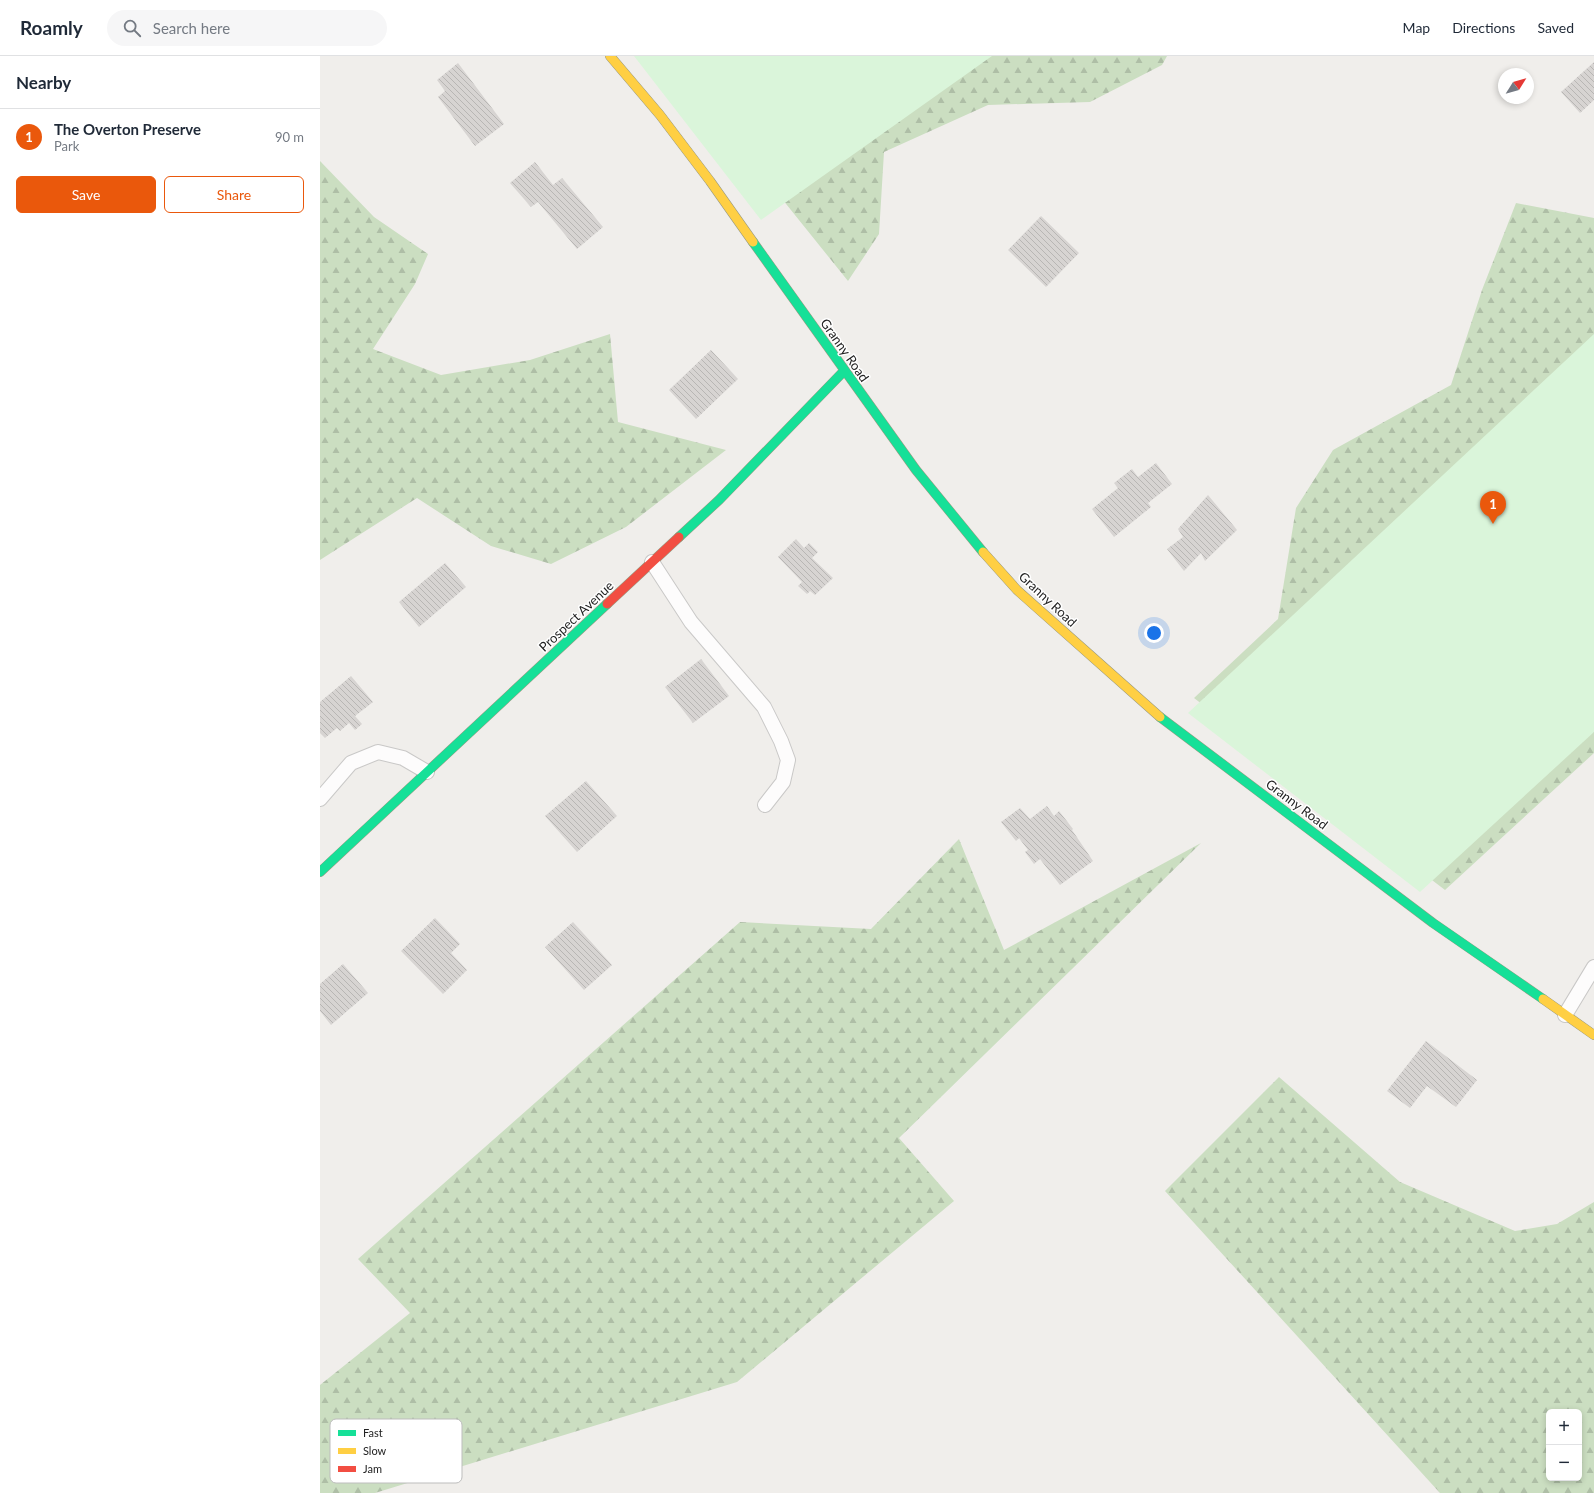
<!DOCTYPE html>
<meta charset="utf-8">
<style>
body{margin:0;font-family:Lato,sans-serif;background:#f6f6f7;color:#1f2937}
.controls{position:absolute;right:12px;bottom:12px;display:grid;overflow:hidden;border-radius:6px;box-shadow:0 2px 6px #0003}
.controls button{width:36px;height:36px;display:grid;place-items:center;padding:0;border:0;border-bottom:1px solid #e0e1e3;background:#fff;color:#1f2937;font:20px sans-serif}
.compass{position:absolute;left:1178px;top:12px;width:36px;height:36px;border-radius:50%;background:#fff;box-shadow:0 2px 6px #0003;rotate:53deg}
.you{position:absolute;left:834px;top:577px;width:14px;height:14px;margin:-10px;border:3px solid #fff;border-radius:50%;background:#1a73e8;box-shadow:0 0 0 6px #1a73e833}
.badge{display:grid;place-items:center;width:26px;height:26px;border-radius:50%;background:#ea580c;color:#fff;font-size:13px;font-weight:700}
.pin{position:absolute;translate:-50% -33px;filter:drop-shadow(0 1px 2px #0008)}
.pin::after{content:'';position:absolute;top:21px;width:14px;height:12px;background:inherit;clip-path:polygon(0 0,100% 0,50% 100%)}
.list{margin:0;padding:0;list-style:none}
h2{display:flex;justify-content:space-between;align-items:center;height:52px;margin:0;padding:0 16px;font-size:17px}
h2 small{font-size:13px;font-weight:400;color:#747a83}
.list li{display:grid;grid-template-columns:26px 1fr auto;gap:12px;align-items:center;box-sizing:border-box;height:56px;padding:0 16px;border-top:1px solid #e0e1e3}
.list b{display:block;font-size:15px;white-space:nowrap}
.list p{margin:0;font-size:13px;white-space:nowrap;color:#747a83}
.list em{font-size:13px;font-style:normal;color:#747a83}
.actions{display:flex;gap:8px;padding:12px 16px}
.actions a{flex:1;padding:9px 0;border:1px solid #ea580c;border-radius:6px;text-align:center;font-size:14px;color:#ea580c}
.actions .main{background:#ea580c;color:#fff}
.icon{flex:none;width:22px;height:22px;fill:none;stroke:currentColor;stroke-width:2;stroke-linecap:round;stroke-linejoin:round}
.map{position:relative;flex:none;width:1274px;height:1437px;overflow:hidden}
header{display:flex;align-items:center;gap:24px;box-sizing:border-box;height:56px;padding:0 20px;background:#fff;border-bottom:1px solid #e0e1e3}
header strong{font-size:19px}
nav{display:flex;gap:22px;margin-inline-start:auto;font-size:14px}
.search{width:280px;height:36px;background:#f6f6f7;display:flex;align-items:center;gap:10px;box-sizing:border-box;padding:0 14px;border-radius:22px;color:#747a83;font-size:15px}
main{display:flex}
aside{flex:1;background:#fff}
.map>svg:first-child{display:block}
.forest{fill:url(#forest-firs);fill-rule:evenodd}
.park{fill:#daf5da}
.building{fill:url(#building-back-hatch)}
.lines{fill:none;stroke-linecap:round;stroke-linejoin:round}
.lane-casing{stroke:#c9c8c7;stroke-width:16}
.fast-casing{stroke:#999a82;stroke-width:10}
.slow-casing{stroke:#999a82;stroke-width:10}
.jam-casing{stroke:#999a82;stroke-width:10}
.lane{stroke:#fdfcfc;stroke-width:14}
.fast{stroke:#16e098;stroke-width:9}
.slow{stroke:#ffcf43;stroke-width:9}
.jam{stroke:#f24e42;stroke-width:9}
.labels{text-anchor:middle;stroke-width:3;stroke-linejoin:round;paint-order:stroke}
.street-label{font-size:13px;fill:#222;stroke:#fff}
.key{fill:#fff;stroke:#bdbdbd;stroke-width:1}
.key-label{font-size:11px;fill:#222}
</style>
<header>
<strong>Roamly</strong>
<div class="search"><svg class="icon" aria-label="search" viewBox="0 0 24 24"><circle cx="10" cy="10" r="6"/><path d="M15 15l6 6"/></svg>Search here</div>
<nav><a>Map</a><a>Directions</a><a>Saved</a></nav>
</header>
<main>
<aside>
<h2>Nearby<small></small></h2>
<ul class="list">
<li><span class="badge">1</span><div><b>The Overton Preserve</b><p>Park</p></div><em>90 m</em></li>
</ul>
<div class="actions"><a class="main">Save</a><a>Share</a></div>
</aside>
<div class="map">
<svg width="1274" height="1437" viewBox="0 0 1274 1437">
<defs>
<pattern id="forest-firs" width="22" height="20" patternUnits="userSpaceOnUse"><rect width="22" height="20" fill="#cbdec1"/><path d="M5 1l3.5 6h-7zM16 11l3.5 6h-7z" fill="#aebea6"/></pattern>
<pattern id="building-back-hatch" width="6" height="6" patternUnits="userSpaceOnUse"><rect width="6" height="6" fill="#d7d4d2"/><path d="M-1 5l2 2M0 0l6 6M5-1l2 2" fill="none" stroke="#b8b6b4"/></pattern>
</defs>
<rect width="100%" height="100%" fill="#f0eeeb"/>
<!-- forest -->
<path class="forest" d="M347,0H847L842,9L770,46L668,49L564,96L559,178L528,225Z
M0,105L54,161L108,198L95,228L53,293L121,319L210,304L290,278L298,366L406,394L306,471L231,508L171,490L97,442L0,504Z
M1196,147L1274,162V697L1125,834L874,642L958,563L976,452L1013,394L1131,329L1162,234Z
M639,783L684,894L881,787L579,1082L634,1145L417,1326L55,1437H0V1329L90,1257L38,1203L420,866L551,873Z
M959,1021L1080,1126L1195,1175L1237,1168L1274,1146V1437H1120L845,1135ZM1229,1356H1259V1422H1229Z"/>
<!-- park -->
<path class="park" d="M314,0H672L441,164Z
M1274,278V676L1100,836L868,657Z"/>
<!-- building -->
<path class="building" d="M1274,6V44L1260,57L1241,36Z
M138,7L184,68L155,90L118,41L125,35L117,24Z
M215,106L233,129L242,122L283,171L257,193L218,146L211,151L190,127Z
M721,160L759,197L726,231L688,194Z
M391,294L418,323L376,363L349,334Z
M836,407L852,428L828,447L831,451L794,481L772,453L798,432L794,427L812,413L818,421Z
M888,439L917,474L885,505L881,497L864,515L847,493L863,481L858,473Z
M476,483L484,492L489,487L498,496L492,502L513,522L495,539L490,535L487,538L478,530L482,526L458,501Z
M125,507L146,531L99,571L79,546Z
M381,603L409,640L373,667L345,631Z
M31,620L53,646L35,660L42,668L35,674L29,667L20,675L17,672L5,682L0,677V646Z
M266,725L297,760L257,796L225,760Z
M727,750L734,760L739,755L753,773L752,774L773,805L740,829L720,803L714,808L705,796L708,794L699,782L696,785L681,766L700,752L710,763Z
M115,862L140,888L131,897L147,914L123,938L81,895Z
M253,866L292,909L264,934L225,891Z
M23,908L48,937L11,969L0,955V928Z
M1106,985L1157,1024L1136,1051L1107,1030L1090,1052L1067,1035Z"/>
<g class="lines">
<!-- lane casing -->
<g class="lane-casing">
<path id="lane" d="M332,506L371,566L444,651L461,685L468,704L463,726L445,749
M0,743L31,707L58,696L83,702L107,716
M1245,959L1274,911"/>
</g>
<!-- fast casing -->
<g class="fast-casing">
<path id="fast" d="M433,186L596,414L663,496
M359,481L399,444L524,315
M840,661L1113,867L1223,943
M0,816L287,548"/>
</g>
<!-- slow casing -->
<g class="slow-casing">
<path id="slow" d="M290,0L340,59L390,125L433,186
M663,496L697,534L840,661
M1223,943L1274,979"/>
</g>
<!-- jam casing -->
<g class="jam-casing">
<path id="jam" d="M287,548L359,481"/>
</g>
<!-- lane -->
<use href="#lane" class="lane"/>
<!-- fast -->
<use href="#fast" class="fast"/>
<!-- slow -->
<use href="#slow" class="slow"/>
<!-- jam -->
<use href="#jam" class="jam"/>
</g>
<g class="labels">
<!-- street labels -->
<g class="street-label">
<text transform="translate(525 294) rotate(55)" y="5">Granny Road</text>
<text transform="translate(728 543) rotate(43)" y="5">Granny Road</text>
<text transform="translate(256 560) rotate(-43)" y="5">Prospect Avenue</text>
<text transform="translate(977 748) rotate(37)" y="5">Granny Road</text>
</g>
</g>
<!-- legend -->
<rect x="10" y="1363" width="132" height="64" rx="6" class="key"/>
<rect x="18" y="1374" width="18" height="6" fill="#16e098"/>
<rect x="18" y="1392" width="18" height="6" fill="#ffcf43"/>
<rect x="18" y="1410" width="18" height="6" fill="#f24e42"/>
<g class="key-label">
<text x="43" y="1381">Fast</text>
<text x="43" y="1399">Slow</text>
<text x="43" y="1417">Jam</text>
</g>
</svg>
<div class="controls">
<button>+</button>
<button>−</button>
</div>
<svg class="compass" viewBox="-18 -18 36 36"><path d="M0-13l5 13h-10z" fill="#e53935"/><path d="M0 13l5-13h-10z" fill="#747a83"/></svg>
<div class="you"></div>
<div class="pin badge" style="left:1173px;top:468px">1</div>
</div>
</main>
